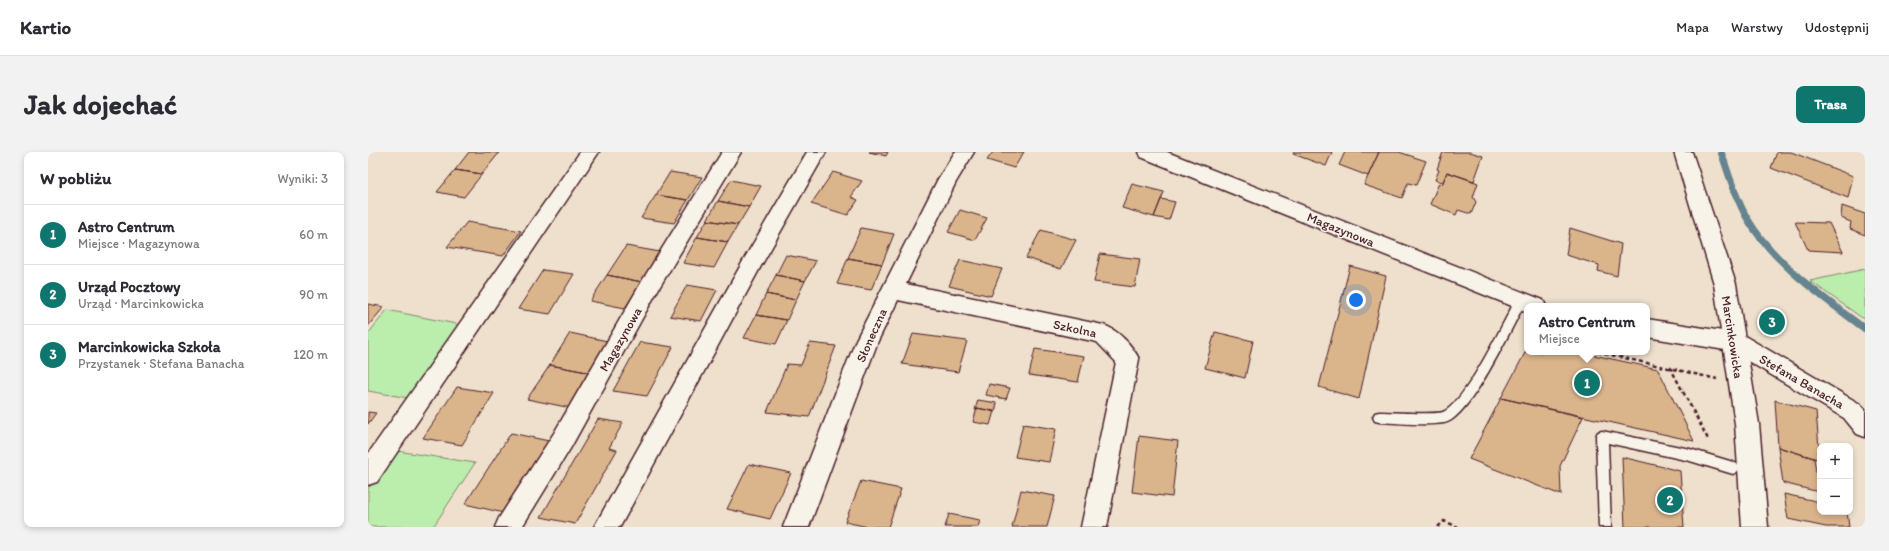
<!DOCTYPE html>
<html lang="pl">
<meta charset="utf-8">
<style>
body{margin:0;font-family:Itim,sans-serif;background:#f2f2f3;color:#2b2b33}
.controls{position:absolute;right:12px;bottom:12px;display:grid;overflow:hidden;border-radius:8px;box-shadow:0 2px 6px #0003}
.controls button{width:36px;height:36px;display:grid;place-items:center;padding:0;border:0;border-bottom:1px solid #e1e1e2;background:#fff;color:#2b2b33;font:20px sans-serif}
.you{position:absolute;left:988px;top:148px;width:14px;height:14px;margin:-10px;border:3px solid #fff;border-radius:50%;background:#1a73e8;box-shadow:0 0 0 6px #1a73e833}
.badge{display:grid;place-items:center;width:26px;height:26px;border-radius:50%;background:#0f766e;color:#fff;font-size:13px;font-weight:700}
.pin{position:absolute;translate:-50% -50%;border:2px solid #fff;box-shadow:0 1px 4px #0006}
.popup{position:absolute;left:1156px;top:151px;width:126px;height:52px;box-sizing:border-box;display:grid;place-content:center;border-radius:8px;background:#fff;filter:drop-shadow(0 1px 3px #0005);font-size:13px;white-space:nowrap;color:#7c7c81}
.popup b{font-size:15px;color:#2b2b33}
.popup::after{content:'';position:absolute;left:50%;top:100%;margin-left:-8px;border:8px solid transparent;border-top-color:#fff}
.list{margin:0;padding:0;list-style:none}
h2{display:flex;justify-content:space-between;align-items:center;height:52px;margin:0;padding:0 16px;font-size:17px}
h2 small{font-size:13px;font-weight:400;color:#7c7c81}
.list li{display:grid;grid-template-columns:26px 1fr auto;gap:12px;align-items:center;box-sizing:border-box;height:60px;padding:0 16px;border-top:1px solid #e1e1e2}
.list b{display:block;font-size:15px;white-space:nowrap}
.list p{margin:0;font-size:13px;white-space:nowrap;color:#7c7c81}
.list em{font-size:13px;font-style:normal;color:#7c7c81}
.map{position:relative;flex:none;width:1497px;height:375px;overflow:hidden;border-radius:8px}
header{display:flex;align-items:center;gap:24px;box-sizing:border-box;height:56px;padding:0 20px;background:#fff;border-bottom:1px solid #e1e1e2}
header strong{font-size:19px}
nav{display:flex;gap:22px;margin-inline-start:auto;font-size:14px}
.intro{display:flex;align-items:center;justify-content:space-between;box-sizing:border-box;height:96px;padding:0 24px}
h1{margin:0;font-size:28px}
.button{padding:10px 18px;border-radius:8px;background:#0f766e;color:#fff;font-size:14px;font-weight:700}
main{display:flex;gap:24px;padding:0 24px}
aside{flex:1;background:#fff;border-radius:8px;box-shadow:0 2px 6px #0003}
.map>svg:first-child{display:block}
.green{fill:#bbedad;stroke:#82866c}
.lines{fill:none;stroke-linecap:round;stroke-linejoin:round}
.stream{stroke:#658490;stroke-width:7}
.building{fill:#dab48b;stroke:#4a1f2b}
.lane-casing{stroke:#4a1f2b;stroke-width:3}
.street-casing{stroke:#4a1f2b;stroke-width:3}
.secondary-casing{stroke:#4a1f2b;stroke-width:3}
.path{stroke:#4a1f2b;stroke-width:2.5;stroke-dasharray:4 3;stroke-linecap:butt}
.lane{fill:#f7f3e8;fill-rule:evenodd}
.street{fill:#f7f3e8;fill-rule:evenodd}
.secondary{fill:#f7f3e8;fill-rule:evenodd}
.labels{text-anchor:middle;stroke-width:3;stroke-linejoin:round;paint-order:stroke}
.street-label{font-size:13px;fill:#4a1f2b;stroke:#f7f3e8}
</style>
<header>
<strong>Kartio</strong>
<nav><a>Mapa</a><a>Warstwy</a><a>Udostępnij</a></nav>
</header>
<div class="intro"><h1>Jak dojechać</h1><a class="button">Trasa</a></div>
<main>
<aside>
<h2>W pobliżu<small>Wyniki: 3</small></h2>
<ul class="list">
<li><span class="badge">1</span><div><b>Astro Centrum</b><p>Miejsce · Magazynowa</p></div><em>60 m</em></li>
<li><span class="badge">2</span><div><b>Urząd Pocztowy</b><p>Urząd · Marcinkowicka</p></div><em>90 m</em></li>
<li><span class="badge">3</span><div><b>Marcinkowicka Szkoła</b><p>Przystanek · Stefana Banacha</p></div><em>120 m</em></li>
</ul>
</aside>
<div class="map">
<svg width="1497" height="375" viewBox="0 0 1497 375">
<rect width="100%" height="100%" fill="#eee0cc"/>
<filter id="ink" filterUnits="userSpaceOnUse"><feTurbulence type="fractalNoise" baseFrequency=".025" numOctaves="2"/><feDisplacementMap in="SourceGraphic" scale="8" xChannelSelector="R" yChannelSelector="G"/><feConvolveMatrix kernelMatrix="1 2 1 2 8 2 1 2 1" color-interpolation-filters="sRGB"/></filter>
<g filter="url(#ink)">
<!-- green -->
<path class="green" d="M1497,117V168L1442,129Z
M19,158L98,174L46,247L0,239V182Z
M29,299L107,311L65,375H0V337Z"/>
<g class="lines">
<!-- stream -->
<path class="stream" d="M1353,0C1361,22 1367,45 1379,66C1406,112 1455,145 1497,177"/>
</g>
<!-- building -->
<path class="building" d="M101,0H124L131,1L114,22L87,18Z
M501,0H520L518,4Z
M625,0H656L646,16L619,8Z
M926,0H964L958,14L925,2Z
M977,0H1011L1000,24L971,13Z
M1011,0H1031L1058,9L1048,33L1040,31L1034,46L996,33Z
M1075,0H1102L1115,4L1106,29L1079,20L1075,30L1067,28L1071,18L1069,17Z
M1409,0H1423L1485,24L1480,46L1403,16Z
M87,18L114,22L96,45L69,40Z
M302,20L334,25L320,48L288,43Z
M465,20L494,29L483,45L490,48L480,63L443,52Z
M1079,20L1110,31L1105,45L1108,50L1103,62L1090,58L1088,63L1062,52L1071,31L1074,33Z
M363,28L393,34L381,55L350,49Z
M764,32L796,40L786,65L754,56Z
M288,43L320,48L306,71L273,66Z
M793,47L807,50L801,68L786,65Z
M350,49L381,55L370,73L339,68Z
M1474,54L1497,62V83L1482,77L1483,70L1473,66Z
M592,58L619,66L607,88L580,80Z
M339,68L370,73L360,90L329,85Z
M99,70L153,79L135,104L79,95Z
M1427,70L1461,71L1475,100L1440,98Z
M493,76L526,82L514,112L480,106Z
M1202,76L1253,92L1249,124L1230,119L1231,113L1198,103Z
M673,78L708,88L693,117L658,106Z
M329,85L360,90L346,116L315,111Z
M258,94L292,100L274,130L239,123Z
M732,102L772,107L767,135L726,130Z
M418,103L448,109L437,129L408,123Z
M480,106L514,112L503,138L469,132Z
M592,108L634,117L623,144L581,134Z
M982,114L1018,124L991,247L951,235Z
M175,118L206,122L182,162L150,157Z
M239,123L274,130L257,156L222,149Z
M408,123L437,129L428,148L398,142Z
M319,133L349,138L333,169L302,164Z
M398,142L428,148L419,168L388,163Z
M0,152L16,155L0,174Z
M388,163L419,168L408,192L376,186Z
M847,180L885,189L877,226L837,216Z
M202,181L244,190L224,221L182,213Z
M545,182L599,189L590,220L534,212Z
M272,190L305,195L279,244L245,239Z
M442,191L468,194L441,265L399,260L419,212L433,213Z
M667,197L716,204L710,230L661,223Z
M1159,197V200H1212L1290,217L1326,289L1133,246Z
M182,213L224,221L203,256L159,247Z
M621,232L642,236L638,247L618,243Z
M89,235L126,241L94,293L55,286Z
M1133,246L1215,265L1192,314L1193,343L1101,307Z
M610,248L629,251L627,260L609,256V258H607Z
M1407,248L1448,259L1452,308L1410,295Z
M609,256L626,259L622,273L605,270Z
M0,260L8,261L0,272Z
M230,267L255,271L241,296L249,298L207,372L173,365Z
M655,272L688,277L681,310L647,305Z
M143,281L181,289L136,361L97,352Z
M771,284L810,289L804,345L764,340Z
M1410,295L1446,306L1451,340L1415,331Z
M1254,305L1312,319L1316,375H1257Z
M381,312L423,321L402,367L359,357Z
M493,329L533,337L520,375H500L477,370Z
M653,338L687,344L679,375H644Z
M1416,342L1452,350V360H1479L1481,375H1458L1420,367Z
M581,362L612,368L610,375H577Z"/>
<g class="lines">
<!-- lane casing -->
<g class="lane-casing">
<path id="lane" d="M1153,144L1157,145L1158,148L1157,151C1144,175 1101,268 1076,271C1058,274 1030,271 1011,270L1007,269L1005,265L1007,261L1011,260C1022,260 1068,263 1075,260C1097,251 1136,169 1149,145Z
M1234,279L1322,297L1365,310L1369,312L1371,316L1369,320L1365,322L1322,309L1240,291L1243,375H1231L1228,284L1230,280Z"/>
</g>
<!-- street casing -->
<g class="street-casing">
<path id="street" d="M212,0H231L9,330L0,333V302Z
M354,0H373L291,136L202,297L154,375H127L131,366L186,281L277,124Z
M439,0H458L393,114L252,375H226L379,102Z
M587,0H606L588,30L538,132L735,173C749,177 765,194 771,207L739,375H713L748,210L729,190L530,148L510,189L441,375H415L488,188L570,27Z
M771,0H799L1175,148L1178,154H1159V160L773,5Z
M1279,167L1367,181L1375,183L1492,252L1497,257V285L1489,282L1476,266L1363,199L1279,185Z"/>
</g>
<!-- secondary casing -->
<g class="secondary-casing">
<path id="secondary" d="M1306,0H1324L1368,132L1391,272L1400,375H1374L1367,272L1346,132Z"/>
</g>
<!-- path -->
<path class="path" d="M1230,200L1349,227
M1302,215L1341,289
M1070,375L1076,369L1090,375"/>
<!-- lane -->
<use href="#lane" class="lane"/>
<!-- street -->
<use href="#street" class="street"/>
<!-- secondary -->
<use href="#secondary" class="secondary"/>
</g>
</g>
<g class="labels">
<!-- street labels -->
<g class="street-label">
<text transform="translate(973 77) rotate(22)" y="5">Magazynowa</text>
<text transform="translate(707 176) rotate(12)" y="5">Szkolna</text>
<text transform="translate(503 183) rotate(-66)" y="5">Słoneczna</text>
<text transform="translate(1365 185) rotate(81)" y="5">Marcinkowicka</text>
<text transform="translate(252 187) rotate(-60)" y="5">Magazynowa</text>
<text transform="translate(1434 229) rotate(30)" y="5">Stefana Banacha</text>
</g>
</g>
</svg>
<div class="controls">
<button>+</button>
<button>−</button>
</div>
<div class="you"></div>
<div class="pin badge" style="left:1219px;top:231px">1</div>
<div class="popup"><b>Astro Centrum</b>Miejsce</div>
<div class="pin badge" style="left:1302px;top:348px">2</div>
<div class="pin badge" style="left:1404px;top:170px">3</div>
</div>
</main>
